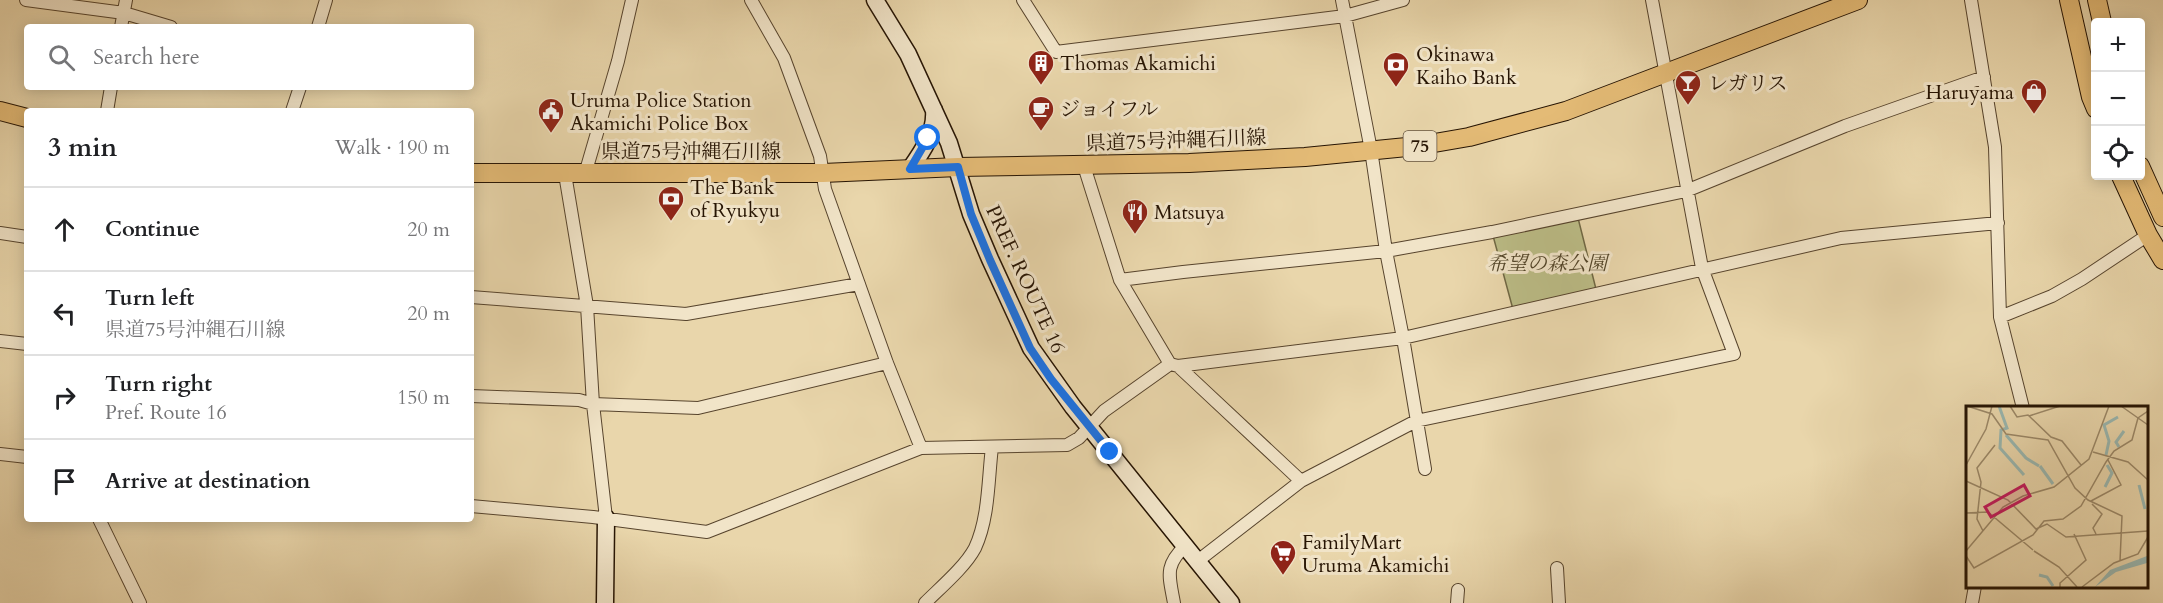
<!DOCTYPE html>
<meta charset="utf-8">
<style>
body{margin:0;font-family:Cardo,"Noto Serif JP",serif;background:#f6f6f6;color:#202124}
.controls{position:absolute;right:18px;top:18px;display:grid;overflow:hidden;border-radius:6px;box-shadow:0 3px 15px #0003}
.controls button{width:54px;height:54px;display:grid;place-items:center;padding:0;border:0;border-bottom:2px solid #e0e0e0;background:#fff;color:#202124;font:30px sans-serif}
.stop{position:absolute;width:18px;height:18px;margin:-14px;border:4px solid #1a73e8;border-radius:50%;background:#fff}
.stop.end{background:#1a73e8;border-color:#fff;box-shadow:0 2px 6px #0008}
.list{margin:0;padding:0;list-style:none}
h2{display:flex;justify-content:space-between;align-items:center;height:78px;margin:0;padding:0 24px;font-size:26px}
h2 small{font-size:20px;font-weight:400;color:#757577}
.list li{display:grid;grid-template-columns:39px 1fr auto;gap:18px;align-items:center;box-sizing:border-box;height:84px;padding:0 24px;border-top:2px solid #e0e0e0}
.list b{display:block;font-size:22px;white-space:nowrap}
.list p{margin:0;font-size:20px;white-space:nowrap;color:#757577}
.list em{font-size:20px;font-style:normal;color:#757577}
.icon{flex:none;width:33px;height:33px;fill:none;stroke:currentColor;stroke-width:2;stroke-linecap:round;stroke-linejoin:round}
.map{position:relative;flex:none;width:2163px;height:603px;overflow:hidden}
.search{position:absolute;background:#fff;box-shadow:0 3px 15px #0003;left:24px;top:24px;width:450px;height:66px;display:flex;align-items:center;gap:15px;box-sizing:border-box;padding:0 21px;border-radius:6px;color:#757577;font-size:22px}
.panel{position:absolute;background:#fff;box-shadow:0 3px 15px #0003;left:24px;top:108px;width:450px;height:414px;border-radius:6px}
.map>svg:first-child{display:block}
.green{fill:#bbbc86;stroke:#706844;stroke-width:1.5}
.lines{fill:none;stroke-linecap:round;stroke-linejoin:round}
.street-casing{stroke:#57442d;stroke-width:14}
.secondary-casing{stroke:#261403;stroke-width:19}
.primary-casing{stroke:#261403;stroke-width:20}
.street{stroke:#f1e4c8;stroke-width:12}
.secondary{stroke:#f1e4c8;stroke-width:16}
.primary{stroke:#e4bb76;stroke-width:18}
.route{stroke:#1a73e8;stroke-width:8}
.labels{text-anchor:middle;stroke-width:6;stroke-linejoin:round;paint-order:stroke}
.shield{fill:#f1e4c8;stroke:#63523e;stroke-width:1.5}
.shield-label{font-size:18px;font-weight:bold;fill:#261403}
.poi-label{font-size:20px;fill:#261403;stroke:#f1e4c8;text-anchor:start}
.street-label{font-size:20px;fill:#261403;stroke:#f1e4c8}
.park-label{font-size:20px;font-style:italic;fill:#53462a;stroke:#f1e4c8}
.inset-river{fill:none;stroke:#99b7b0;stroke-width:3}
.inset-road{fill:none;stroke:#9b8868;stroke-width:1.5}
.view{fill:#c2185b;fill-opacity:0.15;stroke:#c2185b;stroke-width:3}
.inset-edge{fill:none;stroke:#261403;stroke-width:3}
</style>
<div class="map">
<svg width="2163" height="603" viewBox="0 0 2163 603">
<rect width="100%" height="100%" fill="#e9d6ab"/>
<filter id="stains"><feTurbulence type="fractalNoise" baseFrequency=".00333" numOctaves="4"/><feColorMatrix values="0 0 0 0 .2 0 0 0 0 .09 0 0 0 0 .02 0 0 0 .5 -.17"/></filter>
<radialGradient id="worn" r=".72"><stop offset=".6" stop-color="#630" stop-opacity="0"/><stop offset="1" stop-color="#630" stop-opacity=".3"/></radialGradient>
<!-- green -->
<path class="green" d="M1577,214L1597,293L1514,313L1492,232Z"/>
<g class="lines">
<!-- street casing -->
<g class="street-casing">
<path id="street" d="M26,0L124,13L171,27
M751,0L784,58L820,156L825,189L887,363L921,448
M1023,0L1056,52L1345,16L1403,0
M1342,0L1371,150L1386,251L1403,338L1425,469
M1971,0L1995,147L2000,317L2023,408
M121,27L126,0
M318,27L326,0
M1984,77L1845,126L1686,191L1492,232L1386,251L1183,272L1120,280L1170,364L1178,366L1403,338L1841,238L1998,223
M107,111L111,87
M292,111L300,87
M1084,166L1120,280
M565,174L587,306L593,404L606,518
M585,174L618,61L632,0
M0,233L27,237
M471,297L686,314L859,284
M2000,317L2052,296L2082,279L2148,235
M0,341L27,344
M1178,366L1301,481
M471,396L579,400L593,404L698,408L887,363
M0,454L27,457
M471,506L593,517L707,532L921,448L1067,445L1079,438L1104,411L1170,364
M99,519L140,603
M1199,560L1301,481L1416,421L1734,354L1702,268L1652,0
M1557,568L1559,603
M925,603C940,588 965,567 975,548C989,518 988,480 992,447
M1174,603C1169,575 1164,566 1186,545
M1457,603L1458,590
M1972,603L1975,586"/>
</g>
<!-- secondary casing -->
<g class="secondary-casing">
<path id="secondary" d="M875,0L908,54L949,143L971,214L990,259L1031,348L1073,407L1231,603
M910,169C922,152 936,132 934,110
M605,603L606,518"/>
</g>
<!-- primary casing -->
<g class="primary-casing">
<path id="primary" d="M2069,0L2091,97L2096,109
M2097,0L2102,22
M0,111L27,118
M2140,166L2163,217
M471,173H823L958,167L1189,163L1305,157L1417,146L1469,137L1566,111L1858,0
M2121,176L2148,235L2163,260"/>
</g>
<!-- street -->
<use href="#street" class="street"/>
<!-- secondary -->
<use href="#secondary" class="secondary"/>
<!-- primary -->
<use href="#primary" class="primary"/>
</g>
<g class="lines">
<!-- route -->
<path class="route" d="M928,138L910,169L958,167L971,214L990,260L1030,348L1051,379L1110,452"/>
</g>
<!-- icons -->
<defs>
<g id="building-pin" transform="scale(1.35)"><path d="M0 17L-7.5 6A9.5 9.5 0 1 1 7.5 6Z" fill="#8f2418" stroke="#f1e4c8"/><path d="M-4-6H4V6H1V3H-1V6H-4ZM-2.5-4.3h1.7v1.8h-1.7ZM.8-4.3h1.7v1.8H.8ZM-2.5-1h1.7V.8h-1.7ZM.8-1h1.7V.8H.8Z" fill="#fff"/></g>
<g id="bank-pin" transform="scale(1.35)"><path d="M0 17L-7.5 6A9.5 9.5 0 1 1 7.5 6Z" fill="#8f2418" stroke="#f1e4c8"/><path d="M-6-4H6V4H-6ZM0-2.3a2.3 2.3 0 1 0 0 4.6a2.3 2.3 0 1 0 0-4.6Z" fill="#fff"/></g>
<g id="bar-pin" transform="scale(1.35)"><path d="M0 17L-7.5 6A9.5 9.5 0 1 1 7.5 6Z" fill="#8f2418" stroke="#f1e4c8"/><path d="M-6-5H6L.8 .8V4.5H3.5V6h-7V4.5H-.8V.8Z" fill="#fff"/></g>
<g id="shop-pin" transform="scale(1.35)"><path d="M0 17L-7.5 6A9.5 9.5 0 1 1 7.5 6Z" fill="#8f2418" stroke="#f1e4c8"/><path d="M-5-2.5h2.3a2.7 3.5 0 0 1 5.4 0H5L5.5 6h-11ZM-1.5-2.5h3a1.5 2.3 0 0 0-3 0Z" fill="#fff"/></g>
<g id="cafe-pin" transform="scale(1.35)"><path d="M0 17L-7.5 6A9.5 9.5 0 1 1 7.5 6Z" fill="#8f2418" stroke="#f1e4c8"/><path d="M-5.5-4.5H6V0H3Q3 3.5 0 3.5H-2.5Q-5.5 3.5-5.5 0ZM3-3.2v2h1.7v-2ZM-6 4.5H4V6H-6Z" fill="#fff"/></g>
<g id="civic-pin" transform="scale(1.35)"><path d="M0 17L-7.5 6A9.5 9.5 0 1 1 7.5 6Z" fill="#8f2418" stroke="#f1e4c8"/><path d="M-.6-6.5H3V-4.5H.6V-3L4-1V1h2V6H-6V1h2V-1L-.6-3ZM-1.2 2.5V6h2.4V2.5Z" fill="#fff"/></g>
<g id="restaurant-pin" transform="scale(1.35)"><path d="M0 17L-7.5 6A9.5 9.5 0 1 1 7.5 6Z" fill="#8f2418" stroke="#f1e4c8"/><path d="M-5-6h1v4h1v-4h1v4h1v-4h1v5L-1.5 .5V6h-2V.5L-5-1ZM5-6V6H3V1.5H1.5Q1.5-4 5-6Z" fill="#fff"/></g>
<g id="supermarket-pin" transform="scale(1.35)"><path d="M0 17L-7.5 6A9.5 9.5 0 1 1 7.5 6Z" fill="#8f2418" stroke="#f1e4c8"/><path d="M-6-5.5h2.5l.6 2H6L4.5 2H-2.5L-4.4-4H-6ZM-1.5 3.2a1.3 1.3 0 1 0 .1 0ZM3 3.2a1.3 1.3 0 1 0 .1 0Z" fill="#fff"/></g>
</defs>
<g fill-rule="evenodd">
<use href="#building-pin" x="1041" y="63"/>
<use href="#bank-pin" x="1396" y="65"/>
<use href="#bar-pin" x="1688" y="83"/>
<use href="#shop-pin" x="2034" y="92"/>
<use href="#cafe-pin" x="1041" y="109"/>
<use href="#civic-pin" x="551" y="111"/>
<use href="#bank-pin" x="671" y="199"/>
<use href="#restaurant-pin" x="1135" y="212"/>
<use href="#supermarket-pin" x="1283" y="553"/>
</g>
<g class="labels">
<!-- shield labels -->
<rect class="shield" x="1403.5" y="131" width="33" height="30" rx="4.5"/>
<g class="shield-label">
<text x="1420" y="152">75</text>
</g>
<!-- poi labels -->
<g class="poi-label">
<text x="1416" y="61">Okinawa<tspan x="1416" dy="23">Kaiho Bank</tspan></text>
<text x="1060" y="70">Thomas Akamichi</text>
<text x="1708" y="90">レガリス</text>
<text x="2014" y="99" text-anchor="end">Haruyama</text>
<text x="570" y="107">Uruma Police Station<tspan x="570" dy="23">Akamichi Police Box</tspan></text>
<text x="1060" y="116">ジョイフル</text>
<text x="690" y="194">The Bank<tspan x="690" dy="23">of Ryukyu</tspan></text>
<text x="1154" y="219">Matsuya</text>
<text x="1302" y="549">FamilyMart<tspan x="1302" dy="23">Uruma Akamichi</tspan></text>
</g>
<!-- street labels -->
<g class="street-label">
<text transform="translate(1176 140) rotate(-2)" y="7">県道75号沖縄石川線</text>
<text x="691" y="158">県道75号沖縄石川線</text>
<text transform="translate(1026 279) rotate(65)" y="7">PREF. ROUTE 16</text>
</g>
<!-- park labels -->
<g class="park-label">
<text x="1547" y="270">希望の森公園</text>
</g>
</g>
<!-- overview -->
<g transform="translate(1966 406)">
<rect width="182" height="182" fill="#e9d6ab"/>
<path d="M181,150V157L150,166L129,181L144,164Z" fill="#99b7b0"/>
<path class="inset-river" d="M33,0L41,22L35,24L34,42L58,69M40,29L60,52L73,60M153,41L150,36L158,25M140,49L143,35L138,19L152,11M74,60L87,78M173,79L179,103M139,81L146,67L141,59M73,169L81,171L87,180"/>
<path class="inset-road" d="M1,0L26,8L40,28L82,34L109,82L122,94L156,110L154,155M44,0L51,11L62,9L85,31L96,35L115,59M155,0L182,19M63,10L94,0M127,46L162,56L182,74M0,59L20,23L26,0M0,75L42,94L70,123L81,118L100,131L182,125M125,95L155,79L142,54M126,98L136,108L127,122L130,128M0,107L22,106L67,144M17,125L11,113L15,76L11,62L29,39M0,145L37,101L57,90L88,81L123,53L143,0M68,145L93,161L111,181M0,150L8,162L67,129L78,115L97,113L115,100L140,56L148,45L166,34L172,12L182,5M94,181V177L120,154L108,128M116,181L148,157L172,148L182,131"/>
<path class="view" d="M58,79L64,90L25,111L19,101Z"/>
<rect width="182" height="182" class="inset-edge"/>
</g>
<rect width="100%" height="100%" filter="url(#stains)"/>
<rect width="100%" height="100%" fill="url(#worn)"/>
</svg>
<div class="controls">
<button>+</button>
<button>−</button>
<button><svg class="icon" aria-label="locate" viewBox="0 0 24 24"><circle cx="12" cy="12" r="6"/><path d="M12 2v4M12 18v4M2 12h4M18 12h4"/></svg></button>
</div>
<div class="stop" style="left:928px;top:138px"></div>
<div class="stop end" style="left:1110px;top:452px"></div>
<div class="search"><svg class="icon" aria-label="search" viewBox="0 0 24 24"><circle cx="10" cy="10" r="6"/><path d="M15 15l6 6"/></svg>Search here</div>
<section class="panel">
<h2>3 min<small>Walk · 190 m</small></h2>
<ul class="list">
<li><svg class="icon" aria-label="ahead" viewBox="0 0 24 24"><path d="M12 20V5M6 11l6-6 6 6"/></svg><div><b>Continue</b></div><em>20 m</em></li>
<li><svg class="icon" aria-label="left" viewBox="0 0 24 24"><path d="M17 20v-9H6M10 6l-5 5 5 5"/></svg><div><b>Turn left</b><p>県道75号沖縄石川線</p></div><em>20 m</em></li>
<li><svg class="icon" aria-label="right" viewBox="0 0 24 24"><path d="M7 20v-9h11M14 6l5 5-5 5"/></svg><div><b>Turn right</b><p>Pref. Route 16</p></div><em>150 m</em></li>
<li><svg class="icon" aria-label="arrive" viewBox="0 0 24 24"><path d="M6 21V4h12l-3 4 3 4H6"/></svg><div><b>Arrive at destination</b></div></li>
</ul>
</section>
</div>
